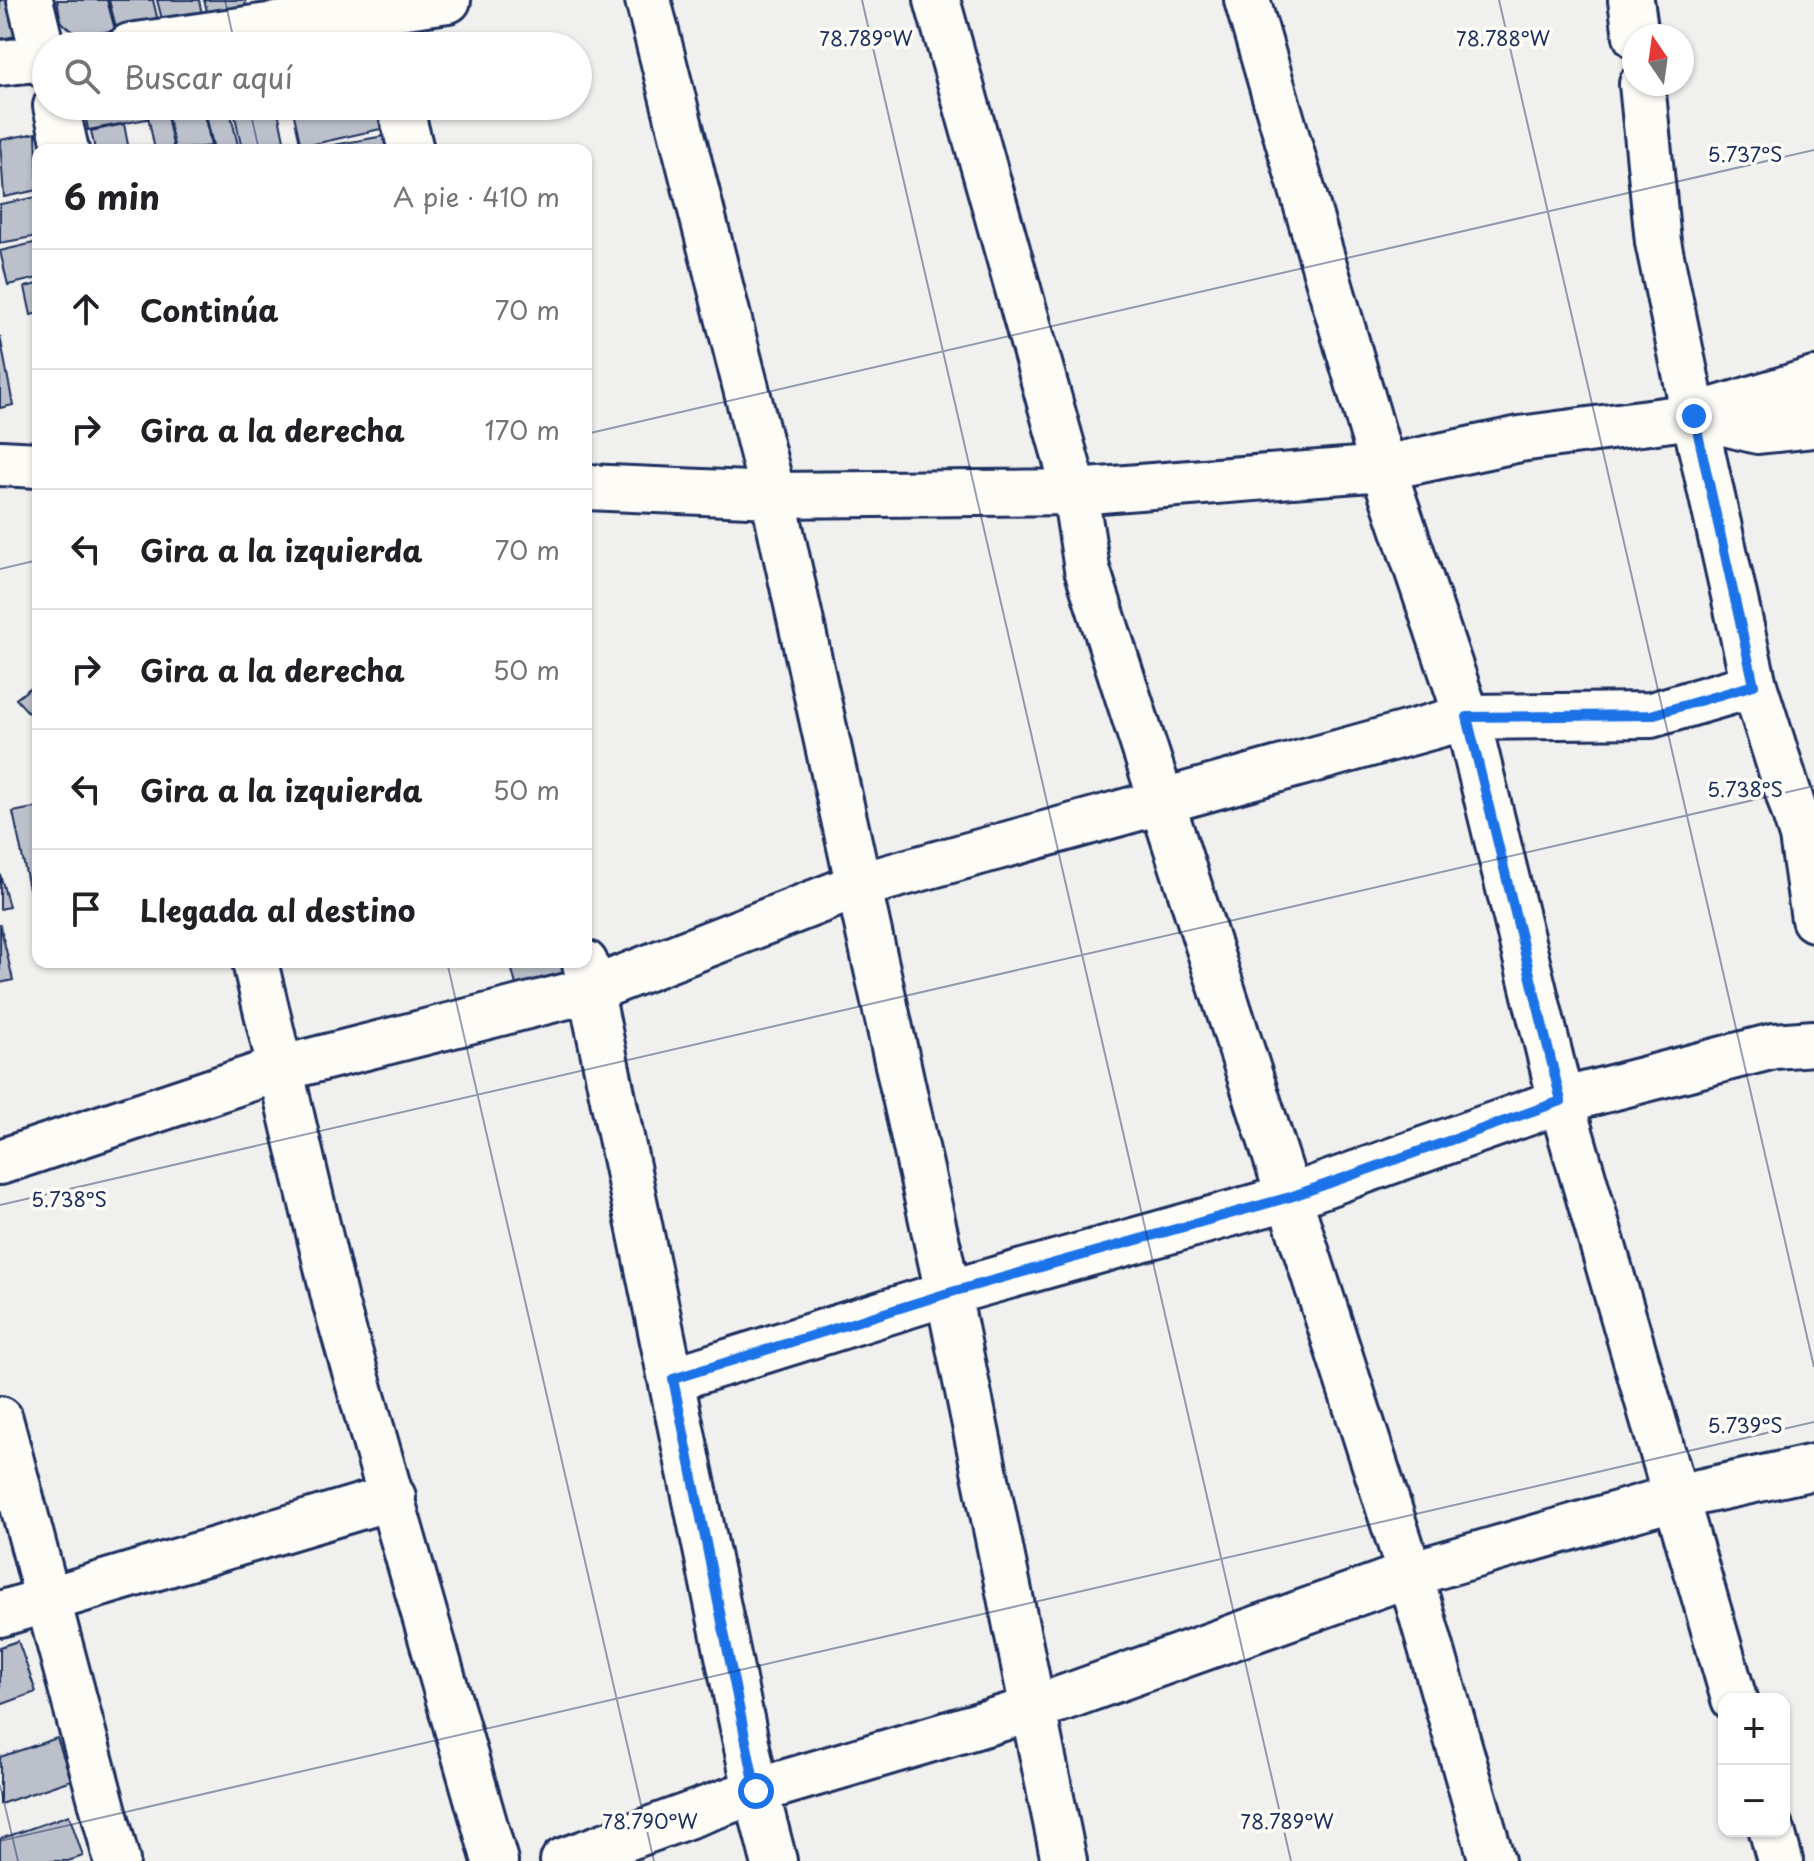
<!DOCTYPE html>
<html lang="es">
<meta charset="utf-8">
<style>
body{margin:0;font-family:"Playpen Sans",sans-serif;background:#f2f2f2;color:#202124}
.controls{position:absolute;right:24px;bottom:24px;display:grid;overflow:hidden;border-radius:16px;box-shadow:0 2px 6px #0004}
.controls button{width:72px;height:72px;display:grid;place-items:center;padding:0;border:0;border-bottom:2px solid #e0e0e0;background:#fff;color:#202124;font:40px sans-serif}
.compass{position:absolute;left:1622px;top:24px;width:72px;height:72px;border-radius:50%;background:#fff;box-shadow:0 2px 6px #0004;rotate:347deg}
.stop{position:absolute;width:24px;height:24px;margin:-18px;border:6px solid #1a73e8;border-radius:50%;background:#fff}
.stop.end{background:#1a73e8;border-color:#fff;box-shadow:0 2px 8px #0008}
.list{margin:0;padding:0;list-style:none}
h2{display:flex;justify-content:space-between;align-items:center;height:104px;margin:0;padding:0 32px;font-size:34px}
h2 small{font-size:26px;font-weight:400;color:#757577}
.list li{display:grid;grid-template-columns:52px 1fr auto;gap:24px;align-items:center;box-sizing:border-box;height:120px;padding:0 32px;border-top:2px solid #e0e0e0}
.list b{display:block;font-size:30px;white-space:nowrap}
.list em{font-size:26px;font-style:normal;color:#757577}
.icon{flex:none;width:44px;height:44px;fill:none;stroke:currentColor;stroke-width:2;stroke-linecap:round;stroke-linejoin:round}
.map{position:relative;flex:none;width:1814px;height:1861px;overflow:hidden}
.search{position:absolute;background:#fff;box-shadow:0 2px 6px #0004;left:32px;top:32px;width:560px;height:88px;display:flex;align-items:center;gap:20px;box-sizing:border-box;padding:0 28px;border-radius:44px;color:#757577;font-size:30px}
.panel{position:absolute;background:#fff;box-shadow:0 2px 6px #0004;left:32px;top:144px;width:560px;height:824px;border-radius:16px}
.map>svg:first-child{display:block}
.building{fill:#bbc0ca;stroke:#1b2f5e;stroke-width:2}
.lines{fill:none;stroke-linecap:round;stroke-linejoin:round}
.street-casing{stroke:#1b2f5e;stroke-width:50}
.secondary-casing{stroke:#1b2f5e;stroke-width:50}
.street{stroke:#fdfcf7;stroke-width:44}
.secondary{stroke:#fdfcf7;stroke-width:44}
.route{stroke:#1a73e8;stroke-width:10}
.ticks{fill:none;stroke:#1b2f5e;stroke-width:2;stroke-opacity:0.45}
.ticks-label{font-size:20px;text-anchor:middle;fill:#1b2f5e;stroke:#fdfcf7;stroke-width:7;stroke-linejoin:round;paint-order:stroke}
</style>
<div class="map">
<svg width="1814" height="1861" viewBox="0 0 1814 1861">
<rect width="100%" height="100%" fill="#f0f0ee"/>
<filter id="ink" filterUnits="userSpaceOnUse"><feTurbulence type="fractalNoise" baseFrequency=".0125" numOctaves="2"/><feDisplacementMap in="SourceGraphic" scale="16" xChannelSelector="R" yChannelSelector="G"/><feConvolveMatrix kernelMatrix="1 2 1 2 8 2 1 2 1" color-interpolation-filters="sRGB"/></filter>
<g filter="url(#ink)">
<!-- building -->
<path class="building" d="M0,0H9L16,36L0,39Z
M57,0H107L115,30L80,37L61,22Z
M109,0H153L158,21L117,31Z
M157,0H199L202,14L163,23Z
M204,0H245L246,6L208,15Z
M342,30L346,46H277Z
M84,106H145L147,119L88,130Z
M146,106H165L174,150H155Z
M166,106H203L211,146L175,150Z
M204,106H229L239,150H214Z
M233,106H277L286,150H242Z
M292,106H380L385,128L301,147Z
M124,124L129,150H95L91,131Z
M36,133L38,190L4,197L0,140Z
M390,135L393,150H311V149Z
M38,197V236L0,243V204Z
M38,242V278L8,285L0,251Z
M38,284V313L31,315L25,287Z
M0,336L13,405L0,408Z
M38,682V723L16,699Z
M38,807V931L13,812Z
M0,874L9,907L0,909Z
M0,924L13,980L0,983Z
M510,962H577L582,981L519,997Z
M18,1641L36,1692L0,1705V1647Z
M57,1738L71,1780L0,1804V1757Z
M69,1815L83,1856L68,1861H0V1839Z"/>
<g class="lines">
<!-- street casing -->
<g class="street-casing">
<path id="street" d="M30,0L46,66
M937,0L1075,492L1087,569L1410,1574L1492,1861
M1247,0L1383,468L1467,717L1561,1101L1734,1699
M1631,0L1636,36
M130,46L448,0
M0,63L46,58
M1642,84L1658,242L1694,416L1754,685L1802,836L1814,919
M56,106L66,150
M400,106L411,150
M1696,416L1758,431L1814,425
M0,463L38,465
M586,487L773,495L1075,492L1383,468L1520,439L1694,416L1814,380
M255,962L336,1305L495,1861
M585,963L756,1791L774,1861
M0,1162L279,1069L591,990L857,886L1467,717L1651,715L1754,685
M673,1379L948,1293L1290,1197L1561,1101L1774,1046L1814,1043
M0,1419L117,1861
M0,1614L393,1497
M1772,1831L1780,1861
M563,1861L756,1791L1030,1710L1410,1574L1676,1497L1814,1467"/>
</g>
<!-- secondary casing -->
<g class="secondary-casing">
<path id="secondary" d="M648,0L773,495L948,1293L1064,1861"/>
</g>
<!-- street -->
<use href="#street" class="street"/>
<!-- secondary -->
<use href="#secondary" class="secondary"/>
</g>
</g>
<g class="lines" filter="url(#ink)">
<!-- route -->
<path class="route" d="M756,1791L673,1379L948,1293L1290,1197L1561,1101L1467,717L1651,715L1754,685L1694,416"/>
</g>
<!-- ticks -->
<path class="ticks" d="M225,0L235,46M862,0L1291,1861M1499,0L1814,1367M249,106L259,150M586,434L1814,150M0,569L38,560M447,962L654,1861M0,1205L1814,786M0,1785L18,1861M0,1841L1814,1422"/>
<g class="ticks-label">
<text x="866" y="46">78.789°W</text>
<text x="1503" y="46">78.788°W</text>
<text x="1745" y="162">5.737°S</text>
<text x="1745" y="797">5.738°S</text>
<text x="69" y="1207">5.738°S</text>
<text x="1745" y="1433">5.739°S</text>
<text x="650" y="1829">78.790°W</text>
<text x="1287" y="1829">78.789°W</text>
</g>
</svg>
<div class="controls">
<button>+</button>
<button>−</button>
</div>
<svg class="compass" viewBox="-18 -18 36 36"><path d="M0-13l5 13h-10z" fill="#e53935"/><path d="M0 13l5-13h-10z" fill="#757577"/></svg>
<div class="stop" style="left:756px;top:1791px"></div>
<div class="stop end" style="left:1694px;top:416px"></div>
<div class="search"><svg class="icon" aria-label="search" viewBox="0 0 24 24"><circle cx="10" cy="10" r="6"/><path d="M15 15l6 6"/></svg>Buscar aquí</div>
<section class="panel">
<h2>6 min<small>A pie · 410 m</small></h2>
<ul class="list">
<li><svg class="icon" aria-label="ahead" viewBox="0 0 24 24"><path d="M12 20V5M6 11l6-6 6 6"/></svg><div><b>Continúa</b></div><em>70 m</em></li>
<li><svg class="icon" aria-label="right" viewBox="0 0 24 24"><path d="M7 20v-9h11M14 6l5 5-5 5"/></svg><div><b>Gira a la derecha</b></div><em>170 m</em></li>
<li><svg class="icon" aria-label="left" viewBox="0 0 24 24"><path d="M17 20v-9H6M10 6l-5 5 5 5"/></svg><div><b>Gira a la izquierda</b></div><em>70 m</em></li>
<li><svg class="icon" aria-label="right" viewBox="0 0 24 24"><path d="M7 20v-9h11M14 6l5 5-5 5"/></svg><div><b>Gira a la derecha</b></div><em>50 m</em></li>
<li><svg class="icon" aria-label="left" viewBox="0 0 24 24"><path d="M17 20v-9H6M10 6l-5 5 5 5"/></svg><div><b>Gira a la izquierda</b></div><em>50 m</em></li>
<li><svg class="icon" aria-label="arrive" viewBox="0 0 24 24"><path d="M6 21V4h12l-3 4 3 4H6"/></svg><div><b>Llegada al destino</b></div></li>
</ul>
</section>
</div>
